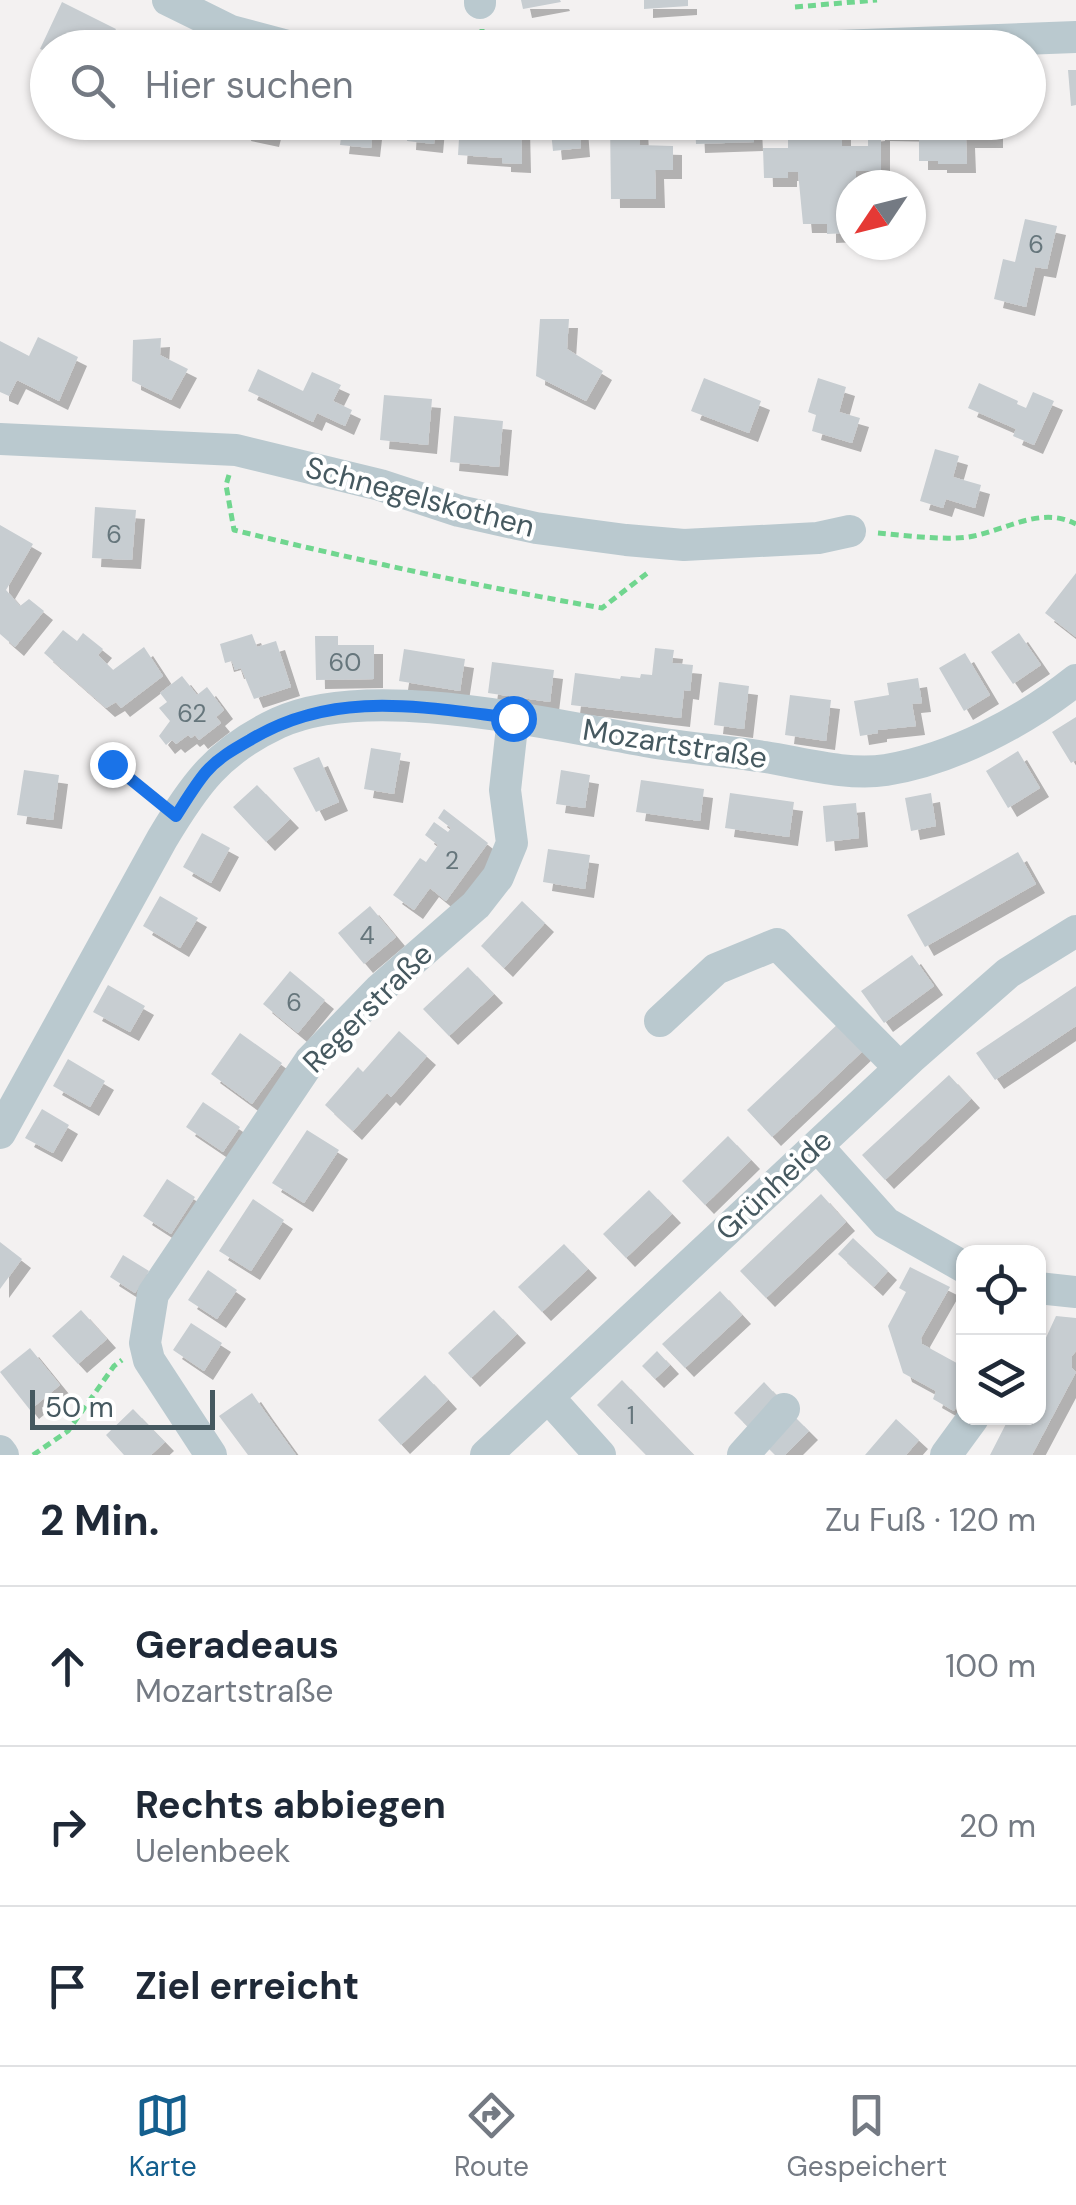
<!DOCTYPE html>
<html lang="de">
<meta charset="utf-8">
<style>
body{margin:0;font-family:"DM Sans",sans-serif;background:#f6f6f7;color:#1f2937}
.controls{position:absolute;right:30px;bottom:30px;display:grid;overflow:hidden;border-radius:20px;box-shadow:0 2px 8px #0004}
.controls button{width:90px;height:90px;display:grid;place-items:center;padding:0;border:0;border-bottom:2px solid #e0e1e3;background:#fff;color:#1f2937;font:50px sans-serif}
.compass{position:absolute;left:836px;top:170px;width:90px;height:90px;border-radius:50%;background:#fff;box-shadow:0 2px 8px #0004;rotate:235deg}
.scale{position:absolute;left:30px;bottom:25px;width:185px;box-sizing:border-box;padding-left:10px;border:5px solid #465960;border-top:0;font-size:28px;line-height:35px;white-space:nowrap;color:#465960;-webkit-text-stroke:8px #fff;paint-order:stroke}
.stop{position:absolute;width:30px;height:30px;margin:-22px;border:8px solid #1a73e8;border-radius:50%;background:#fff}
.stop.end{background:#1a73e8;border-color:#fff;box-shadow:0 2px 10px #0008}
.list{margin:0;padding:0;list-style:none}
h2{display:flex;justify-content:space-between;align-items:center;height:130px;margin:0;padding:0 40px;font-size:42px}
h2 small{font-size:32px;font-weight:400;color:#747a83}
.list li{display:grid;grid-template-columns:65px 1fr auto;gap:30px;align-items:center;box-sizing:border-box;height:160px;padding:0 40px;border-top:2px solid #e0e1e3}
.list b{display:block;font-size:38px;white-space:nowrap}
.list p{margin:0;font-size:32px;white-space:nowrap;color:#747a83}
.list em{font-size:32px;font-style:normal;color:#747a83}
.icon{flex:none;width:55px;height:55px;fill:none;stroke:currentColor;stroke-width:2;stroke-linecap:round;stroke-linejoin:round}
.map{position:relative;flex:none;width:1076px;height:1455px;overflow:hidden}
.search{position:absolute;background:#fff;box-shadow:0 2px 8px #0004;left:30px;right:30px;top:30px;height:110px;display:flex;align-items:center;gap:25px;box-sizing:border-box;padding:0 35px;border-radius:55px;color:#747a83;font-size:38px}
.sheet{height:610px;background:#fff}
nav{display:flex;justify-content:space-around;align-items:center;box-sizing:border-box;height:140px;border-top:2px solid #e0e1e3;background:#fff;font-size:28px;color:#747a83}
nav a{display:grid;justify-items:center;gap:5px}
nav .on{color:#145f8e}
.map>svg:first-child{display:block}
.building{fill:#c7cdd1;filter:url(#shadow)}
.lines{fill:none;stroke-linecap:round;stroke-linejoin:round}
.path{stroke:#70d68f;stroke-width:5;stroke-dasharray:8 5;stroke-linecap:butt}
.minor{stroke:#bac9cf;stroke-width:32}
.route{stroke:#1a73e8;stroke-width:12}
.labels{text-anchor:middle;stroke-width:8;stroke-linejoin:round;paint-order:stroke}
.number-label{font-size:25px;fill:#66767c}
.street-label{font-size:30px;fill:#465960;stroke:#fff}
</style>
<div class="map">
<svg width="1076" height="1455" viewBox="0 0 1076 1455">
<defs>
<filter id="shadow"><feDropShadow dx="9" dy="9" stdDeviation="0" flood-color="#0004"/></filter>
</defs>
<rect width="100%" height="100%" fill="#f3f1f1"/>
<!-- building -->
<path class="building" d="M521,0H560L561,2L523,9Z
M644,0H688V6L644,9Z
M62,2L116,29L106,48H48V52L40,49Z
M1068,70H1076V105L1071,106Z
M244,122H274L270,138L242,132Z
M343,122H374L371,148L340,145Z
M408,122H436L434,144L407,141Z
M460,122H521L522,164L502,163V158L458,155Z
M550,122H579L581,148L553,151Z
M610,122H639L640,145L673,146V170H655L656,199H611Z
M695,122H753L754,142L696,144Z
M788,122H842V146H868V133L876,132V122H994V139H966L967,164H938V161H919V137H938L937,133L881,132V171H856V185H851V224L848,225V233L827,234V224H803L798,172H788V178H764L763,148H788Z
M1025,219L1057,226L1047,269L1035,267L1026,307L994,299L1003,259L1015,262Z
M540,319H569L567,349L603,371L586,401L536,376Z
M38,337L78,357L59,401L17,380L9,396L0,392V341L29,356Z
M161,338L160,355L188,369L171,400L132,381L133,340Z
M258,369L303,391L312,372L341,385L333,401L352,410L345,426L317,413L313,422L248,391Z
M704,378L761,401L749,433L691,411Z
M818,378L846,387L839,412L860,418L852,443L812,431L816,415L808,412Z
M979,383L1018,401L1017,404L1026,408L1033,392L1054,401L1034,445L1013,436L1016,429L968,408Z
M384,395L432,399L428,445L380,440Z
M454,416L503,421L499,467L450,462Z
M935,449L959,456L953,477L981,485L975,508L946,499L943,508L920,501Z
M95,507L136,510L132,560L92,558Z
M0,525L33,544L6,590L20,606L29,599L44,611L15,647L0,634Z
M1076,573V637L1045,613Z
M63,630L77,641L83,633L103,649L98,655L113,670L144,647L163,676L121,708L116,702L106,708L44,653Z
M1019,633L1041,665L1013,684L991,652Z
M252,634L257,647L276,641L291,687L254,699L241,668L235,670L232,661L225,663L220,644Z
M315,636H338V645H374V679L316,680Z
M655,648L674,650L672,663L693,665L690,691L684,690L681,718L571,705L575,673L620,679L621,676L640,678L641,674L652,675Z
M404,649L465,659L460,691L399,681Z
M965,653L990,695L964,711L939,668Z
M492,662L554,670L550,702L488,693Z
M182,676L197,695L207,687L224,710L216,717L221,723L199,740L195,735L191,738L188,735L176,744L172,740L166,745L159,736L170,721L159,708L167,702L160,693Z
M918,678L922,703L912,704L916,726L878,730V733L860,736L854,701L889,695L887,683Z
M719,682L749,686L744,729L714,725Z
M790,695L831,700L826,741L785,735Z
M1076,717V760L1071,763L1052,732Z
M371,748L401,753L394,794L364,789Z
M1018,751L1040,788L1008,808L986,771Z
M319,757L339,802L316,812L293,768Z
M24,770L59,775L53,820L17,815Z
M561,770L590,775L585,808L556,804Z
M641,780L704,789L700,821L636,812Z
M257,785L290,819L266,842L233,807Z
M730,793L794,802L789,837L725,828Z
M931,793L936,826L911,831L905,798Z
M856,803L859,838L826,842L823,806Z
M444,809L488,843L446,901L430,888L414,910L393,895L420,858L426,862L438,845L425,835L434,822L448,832L451,828L438,818Z
M202,833L230,848L211,883L183,867Z
M548,849L590,855L585,889L543,882Z
M1018,852L1036,884L925,947L907,915Z
M160,896L198,918L180,948L143,926Z
M522,901L545,923L504,968L481,946Z
M370,906L396,937L364,964L338,933Z
M912,955L934,986L884,1023L861,991Z
M468,967L494,994L449,1036L423,1009Z
M290,971L325,1000L298,1033L263,1004Z
M108,985L145,1006L130,1032L93,1012Z
M1076,986V1026L995,1080L976,1053Z
M841,1021L866,1048L772,1137L747,1110Z
M399,1031L427,1056L391,1097L387,1093L353,1131L325,1105L358,1067L363,1072Z
M240,1033L282,1063L252,1104L211,1074Z
M68,1059L105,1081L90,1107L53,1086Z
M949,1075L971,1099L885,1180L862,1155Z
M203,1102L240,1127L223,1152L186,1127Z
M42,1109L69,1125L53,1153L25,1138Z
M307,1130L339,1150L304,1203L272,1183Z
M728,1136L751,1160L705,1205L682,1181Z
M167,1179L195,1197L171,1234L143,1216Z
M649,1190L672,1214L626,1258L603,1234Z
M821,1194L846,1222L766,1298L740,1271Z
M253,1199L284,1220L251,1271L219,1251Z
M853,1238L888,1271L874,1287L838,1254Z
M0,1242L22,1259L0,1289Z
M564,1244L588,1269L542,1312L518,1287Z
M123,1255L149,1271L135,1293L110,1277Z
M910,1267L950,1287L921,1338L922,1344L964,1367V1393L954,1411L933,1399L936,1391L903,1373L888,1326L906,1292L899,1288Z
M208,1270L237,1290L217,1319L188,1300Z
M720,1291L742,1315L685,1368L662,1344Z
M81,1310L107,1339L78,1364L52,1336Z
M494,1310L517,1334L471,1378L448,1353Z
M1056,1316L1076,1318V1351L1072,1356V1368L1076,1372L1032,1455H990L1009,1418H1038V1355Z
M191,1323L222,1343L204,1371L173,1350Z
M30,1348L60,1385L30,1410L0,1372Z
M657,1351L670,1365L655,1379L642,1366Z
M425,1375L448,1400L401,1445L378,1420Z
M622,1380L665,1425L694,1455H646L597,1405Z
M764,1382L778,1397L748,1427L734,1413Z
M252,1393L265,1412L296,1455H248L219,1416Z
M133,1409L165,1442L151,1455H124L106,1435Z
M795,1417L809,1431L785,1455H775L766,1446Z
M896,1419L919,1440L906,1455H865Z"/>
<g class="lines">
<!-- path -->
<path class="path" d="M795,7L877,0
M482,29V34L498,39L504,48
M229,475L226,485L234,530C356,560 478,586 602,608L650,571
M878,533C903,535 930,539 956,538C996,538 1036,503 1076,524
M112,764L154,799
M33,1455L68,1431L114,1366L122,1360"/>
<!-- minor -->
<path class="minor" d="M168,0L231,31L295,48
M480,0V3
M784,48L1076,37
M0,439L236,450L380,485L459,511L536,528L626,540L684,545L818,538L850,531
M660,1021L716,969L777,944L900,1068
M0,1133L162,839C195,784 218,751 278,723C368,681 547,724 645,741C684,748 725,751 765,757C803,763 847,776 886,770C953,759 1023,722 1076,680
M817,1146L886,1223L964,1267
M1038,1288L1076,1292
M548,1397L600,1455
M0,1451L3,1455
M211,1455L149,1360L145,1343L153,1294L310,1061L380,989L476,905L498,877L512,843L505,790L513,718
M486,1455L911,1058L1008,973L1076,931
M743,1455L784,1409
M946,1455L973,1418"/>
</g>
<g class="lines">
<!-- route -->
<path class="route" d="M112,764L176,816C185,802 195,785 206,772C218,758 234,749 250,740C334,689 420,707 513,718"/>
</g>
<g class="labels">
<!-- number labels -->
<g class="number-label">
<text x="1036" y="253">6</text>
<text x="114" y="543">6</text>
<text x="345" y="671">60</text>
<text x="192" y="722">62</text>
<text x="452" y="869">2</text>
<text x="367" y="944">4</text>
<text x="294" y="1011">6</text>
<text x="631" y="1424">1</text>
</g>
<!-- street labels -->
<g class="street-label">
<text transform="translate(420 497) rotate(15)" y="10">Schnegelskothen</text>
<text transform="translate(675 744) rotate(9)" y="10">Mozartstraße</text>
<text transform="translate(368 1008) rotate(-45)" y="10">Regerstraße</text>
<text transform="translate(774 1185) rotate(-43)" y="10">Grünheide</text>
</g>
</g>
</svg>
<div class="controls">
<button><svg class="icon" aria-label="locate" viewBox="0 0 24 24"><circle cx="12" cy="12" r="6"/><path d="M12 2v4M12 18v4M2 12h4M18 12h4"/></svg></button>
<button><svg class="icon" aria-label="layers" viewBox="0 0 24 24"><path d="M12 4l9 5-9 5-9-5zM3 14l9 5 9-5"/></svg></button>
</div>
<svg class="compass" viewBox="-18 -18 36 36"><path d="M0-13l5 13h-10z" fill="#e53935"/><path d="M0 13l5-13h-10z" fill="#747a83"/></svg>
<div class="scale">50 m</div>
<div class="stop" style="left:513px;top:718px"></div>
<div class="stop end" style="left:112px;top:764px"></div>
<div class="search"><svg class="icon" aria-label="search" viewBox="0 0 24 24"><circle cx="10" cy="10" r="6"/><path d="M15 15l6 6"/></svg>Hier suchen</div>
</div>
<section class="sheet">
<h2>2 Min.<small>Zu Fuß · 120 m</small></h2>
<ul class="list">
<li><svg class="icon" aria-label="ahead" viewBox="0 0 24 24"><path d="M12 20V5M6 11l6-6 6 6"/></svg><div><b>Geradeaus</b><p>Mozartstraße</p></div><em>100 m</em></li>
<li><svg class="icon" aria-label="right" viewBox="0 0 24 24"><path d="M7 20v-9h11M14 6l5 5-5 5"/></svg><div><b>Rechts abbiegen</b><p>Uelenbeek</p></div><em>20 m</em></li>
<li><svg class="icon" aria-label="arrive" viewBox="0 0 24 24"><path d="M6 21V4h12l-3 4 3 4H6"/></svg><div><b>Ziel erreicht</b></div></li>
</ul>
</section>
<nav>
<a class="on"><svg class="icon" aria-label="map" viewBox="0 0 24 24"><path d="M3 6l6-2 6 2 6-2v14l-6 2-6-2-6 2zM9 4v14M15 6v14"/></svg>Karte</a>
<a><svg class="icon" aria-label="directions" viewBox="0 0 24 24"><path d="M12 3l9 9-9 9-9-9zM9 14v-3h6M13 9l2 2-2 2"/></svg>Route</a>
<a><svg class="icon" aria-label="saved" viewBox="0 0 24 24"><path d="M7 4h10v16l-5-4-5 4z"/></svg>Gespeichert</a>
</nav>
